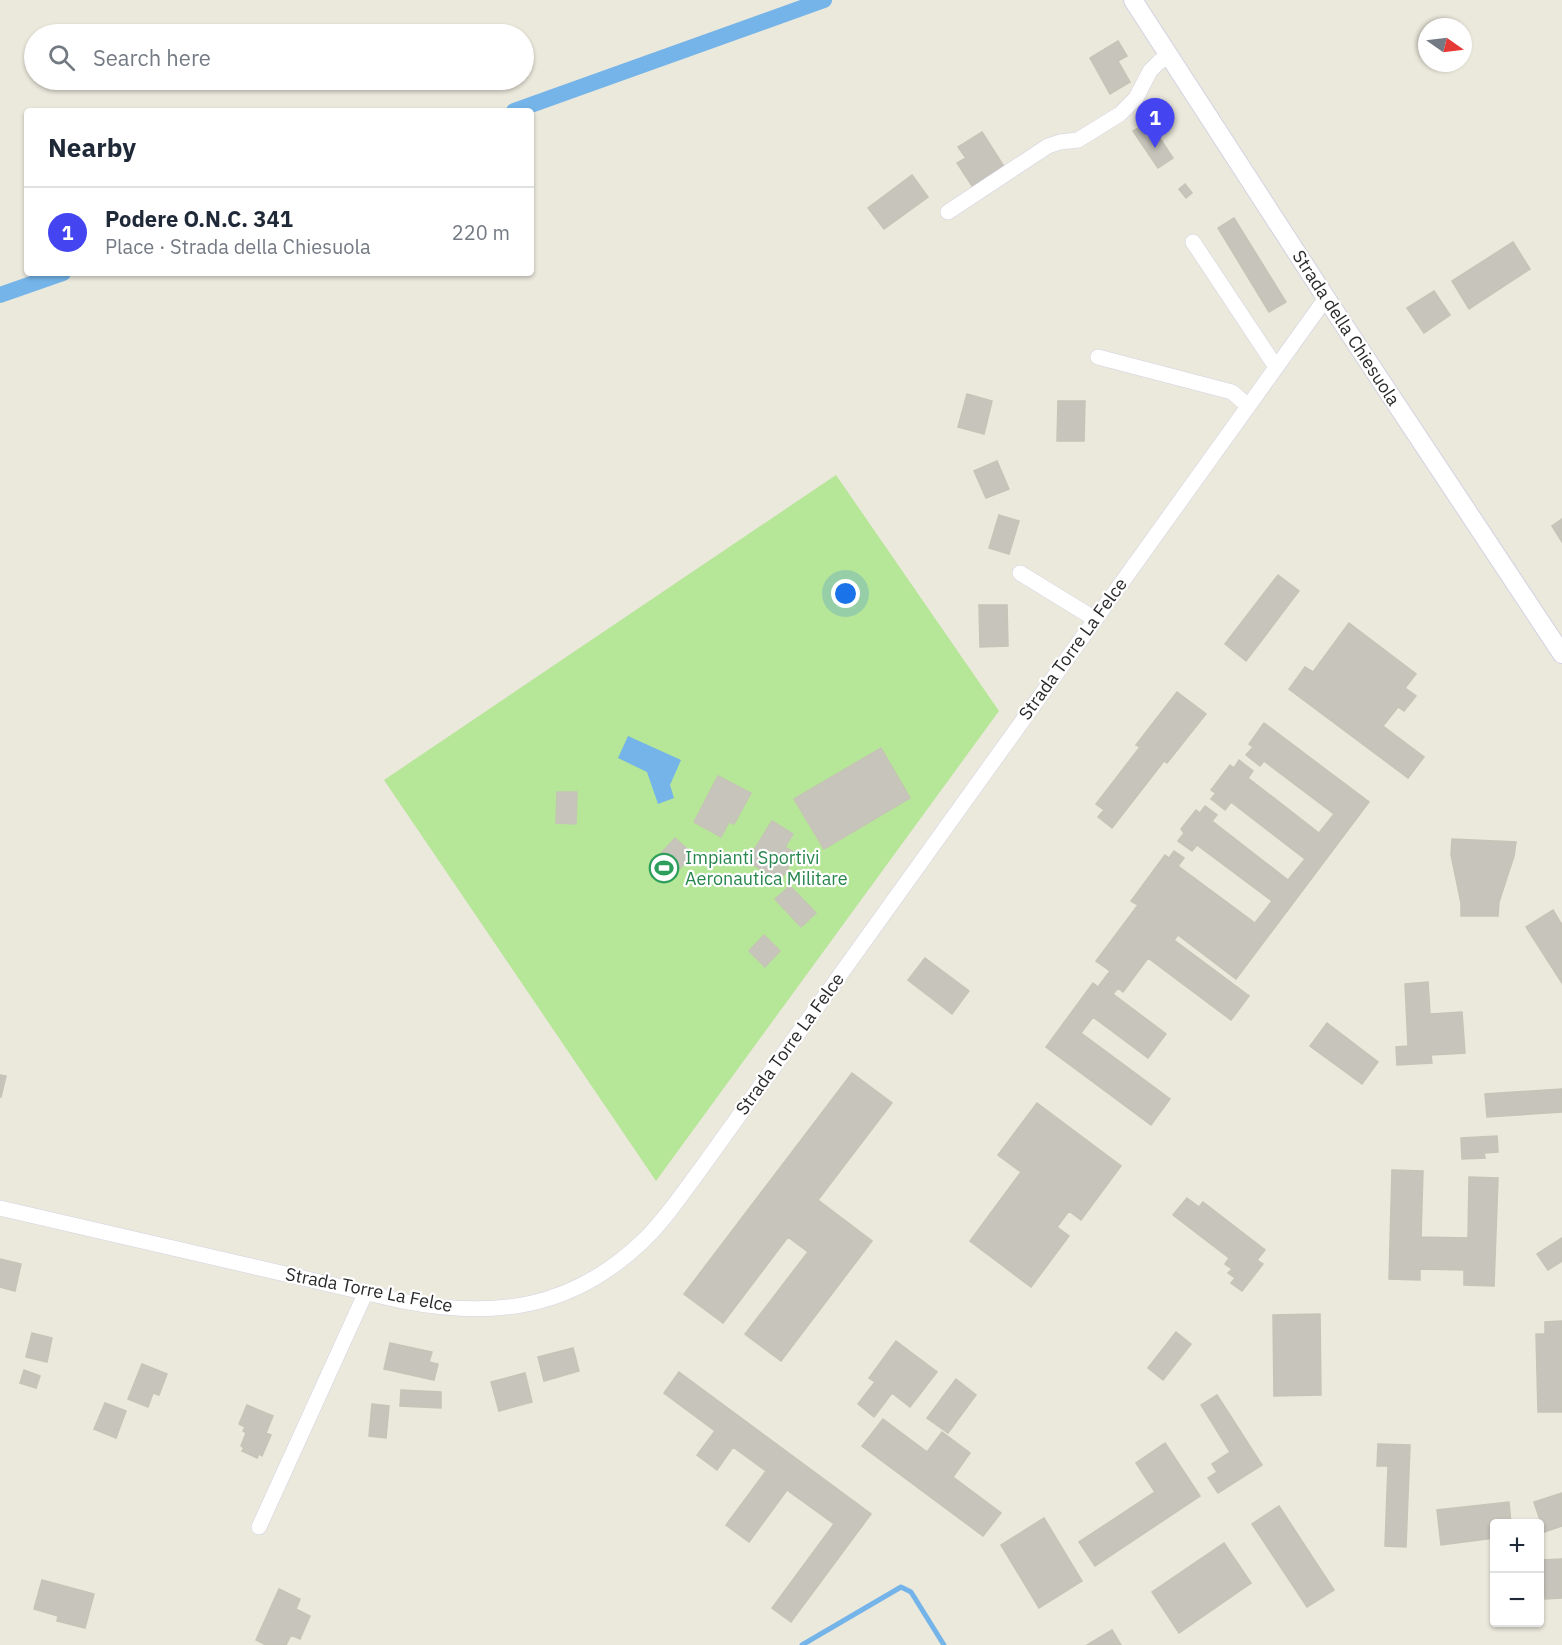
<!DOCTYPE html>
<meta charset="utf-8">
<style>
body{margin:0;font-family:"IBM Plex Sans",sans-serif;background:#f2f2f3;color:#1f2937}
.controls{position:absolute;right:18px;bottom:18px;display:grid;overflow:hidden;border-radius:6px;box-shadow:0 2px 4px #0004}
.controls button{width:54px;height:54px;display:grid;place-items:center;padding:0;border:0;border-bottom:2px solid #e0e1e3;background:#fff;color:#1f2937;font:30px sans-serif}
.compass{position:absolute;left:1418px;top:18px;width:54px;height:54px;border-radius:50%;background:#fff;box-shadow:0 2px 4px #0004;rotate:104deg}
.you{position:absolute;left:846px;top:594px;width:21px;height:21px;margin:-15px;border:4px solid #fff;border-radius:50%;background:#1a73e8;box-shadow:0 0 0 9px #1a73e833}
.badge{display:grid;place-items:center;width:39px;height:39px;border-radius:50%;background:#4445f1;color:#fff;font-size:20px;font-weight:700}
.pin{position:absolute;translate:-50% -50px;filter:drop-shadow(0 2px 3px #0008)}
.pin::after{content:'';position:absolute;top:32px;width:21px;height:18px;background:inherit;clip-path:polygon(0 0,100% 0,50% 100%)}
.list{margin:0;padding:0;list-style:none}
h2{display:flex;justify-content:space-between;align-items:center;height:78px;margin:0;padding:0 24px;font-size:26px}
h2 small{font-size:20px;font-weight:400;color:#747a83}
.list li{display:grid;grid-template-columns:39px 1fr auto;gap:18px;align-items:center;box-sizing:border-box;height:90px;padding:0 24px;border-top:2px solid #e0e1e3}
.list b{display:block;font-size:22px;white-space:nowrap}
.list p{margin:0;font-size:20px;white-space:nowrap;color:#747a83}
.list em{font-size:20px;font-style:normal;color:#747a83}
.icon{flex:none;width:33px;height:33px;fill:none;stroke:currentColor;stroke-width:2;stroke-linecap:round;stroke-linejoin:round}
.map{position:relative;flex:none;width:1562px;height:1645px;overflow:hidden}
.search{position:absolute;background:#fff;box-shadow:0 2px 4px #0004;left:24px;top:24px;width:510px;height:66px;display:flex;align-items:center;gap:15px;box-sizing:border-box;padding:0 21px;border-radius:33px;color:#747a83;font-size:22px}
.panel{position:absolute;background:#fff;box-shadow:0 2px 4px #0004;left:24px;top:108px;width:510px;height:168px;border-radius:6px}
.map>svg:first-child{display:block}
.pitch{fill:#b6e698}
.water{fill:#74b4e8}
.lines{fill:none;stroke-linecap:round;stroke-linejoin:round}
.stream{stroke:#74b4e8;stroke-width:5}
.canal{stroke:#74b4e8;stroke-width:16}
.building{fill:#c7c4bc;stroke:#c6c4b6;stroke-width:1.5}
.minor-casing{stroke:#d2d2e2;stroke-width:16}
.tertiary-casing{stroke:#d2d2e2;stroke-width:20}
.minor{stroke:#fff;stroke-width:15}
.tertiary{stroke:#fff;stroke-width:18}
.labels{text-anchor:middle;stroke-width:4.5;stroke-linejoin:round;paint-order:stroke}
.street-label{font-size:18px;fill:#2a2a2a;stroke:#fff}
.leisure-label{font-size:18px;fill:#27864d;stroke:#fff;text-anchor:start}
</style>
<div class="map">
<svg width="1562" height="1645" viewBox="0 0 1562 1645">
<rect width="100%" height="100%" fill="#ebe8dc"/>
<!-- pitch -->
<path class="pitch" d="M836,475L999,711L656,1181L384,780Z"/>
<!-- water -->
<path class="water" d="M628,736L681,760L670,785L674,798L658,804L647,772L618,758Z"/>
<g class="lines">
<!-- stream -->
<path class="stream" d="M802,1645L901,1587L911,1592L944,1645"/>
<!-- canal -->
<path class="canal" d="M514,111L824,0
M0,295L63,273"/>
</g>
<!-- building -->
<path class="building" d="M1118,41L1127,56L1118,61L1130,82L1110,94L1090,58Z
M1140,127L1147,138L1156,132L1173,158L1158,168L1133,131Z
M982,132L1005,168L974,189L957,163L966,158L958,147Z
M912,175L928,197L884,229L868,208Z
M1185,184L1192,193L1186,198L1179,189Z
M1234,218L1286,302L1269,312L1218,228Z
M1513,242L1530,269L1469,309L1452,281Z
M1434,291L1450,315L1424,333L1407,308Z
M967,394L992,401L984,434L958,427Z
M1058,401H1085L1084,441H1057Z
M997,461L1009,489L986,498L974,471Z
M999,515L1019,521L1009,554L989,548Z
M1562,519V542L1552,526Z
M1278,575L1299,591L1246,661L1225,644Z
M979,605H1007L1008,646L980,647Z
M1349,623L1416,674L1405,688L1416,696L1404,711L1398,707L1383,726L1424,757L1408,778L1289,689L1305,667L1313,672Z
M1177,692L1206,714L1167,763L1164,761L1112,828L1098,817L1104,810L1096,804L1140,747L1136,745Z
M1264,723L1369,802L1236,979L1178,935L1174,940L1249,996L1231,1020L1148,958L1123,992L1118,988L1113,994L1166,1034L1148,1058L1093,1017L1081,1033L1170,1099L1151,1125L1046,1047L1093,983L1098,987L1110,971L1096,961L1138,905L1131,901L1165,855L1169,858L1174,851L1184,858L1178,866L1255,923L1272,901L1197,845L1192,851L1178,841L1184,833L1181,829L1196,810L1200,813L1205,806L1217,815L1212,821L1288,880L1305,859L1231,802L1225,810L1211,799L1216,793L1211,790L1230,765L1234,768L1239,760L1253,771L1248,778L1319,833L1334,814L1264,761L1260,766L1246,755L1253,747L1249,744Z
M881,748L910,798L824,849L794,799Z
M718,776L751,793L734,824L729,822L721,837L694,822Z
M557,792H577L576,824L556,823Z
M772,821L793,834L785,847L797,854L780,881L747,861Z
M675,838L693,854L672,877L654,861Z
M1452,839L1516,842L1514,856L1499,902L1498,916H1461V903L1451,855Z
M790,886L816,913L801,927L775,899Z
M1553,910L1562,925V983L1526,927Z
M764,935L780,951L765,967L749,951Z
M925,958L969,991L952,1014L908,980Z
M1428,982L1430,1014L1462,1012L1465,1053L1431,1055L1432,1063L1397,1065L1396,1047L1408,1046L1405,984Z
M1327,1023L1378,1062L1362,1084L1310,1046Z
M852,1073L892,1103L818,1200L872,1241L781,1361L745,1334L808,1252L788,1237L723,1323L684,1294Z
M0,1075L6,1076L1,1097H0Z
M1562,1089V1112L1487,1117L1485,1094Z
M1037,1103L1121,1166L1081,1220L1069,1211L1057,1227L1069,1236L1031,1287L970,1241L1021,1172L998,1155Z
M1497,1136L1498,1152L1484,1153L1485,1158L1462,1159L1461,1138Z
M1392,1170L1423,1171L1421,1237L1468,1238L1469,1177L1498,1178L1494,1286L1464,1285V1270L1420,1269V1280L1389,1279Z
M1187,1198L1199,1207L1203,1202L1265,1250L1257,1260L1263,1264L1242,1291L1231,1283L1235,1278L1228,1273L1232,1269L1225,1264L1229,1258L1173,1215Z
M1562,1238V1261L1548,1270L1537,1254Z
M0,1259L21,1264L15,1291L0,1287Z
M1320,1314L1321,1395L1274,1396L1273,1315Z
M1562,1321V1412H1538L1536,1334H1545V1322Z
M1176,1332L1191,1344L1163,1380L1148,1368Z
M32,1333L52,1338L47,1362L26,1357Z
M896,1341L937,1372L910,1407L892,1393L874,1417L858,1404L875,1382L869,1378Z
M390,1343L432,1352L429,1362L438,1364L434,1380L384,1369Z
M573,1348L579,1371L544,1381L538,1357Z
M142,1364L167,1374L159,1395L153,1393L148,1407L128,1399Z
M24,1370L40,1376L36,1388L20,1383Z
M679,1372L871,1514L791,1622L772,1608L834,1524L787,1490L749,1542L726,1525L766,1471L733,1447L717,1470L697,1455L715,1431L664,1393Z
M525,1373L532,1402L499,1411L491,1382Z
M956,1379L976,1395L948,1433L927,1418Z
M401,1390L441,1392V1408L400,1406Z
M1217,1395L1262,1465L1218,1493L1208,1478L1217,1472L1212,1464L1230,1452L1201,1405Z
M105,1403L126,1411L116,1438L94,1429Z
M372,1404L389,1406L386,1438L369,1436Z
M247,1405L273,1416L266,1433L271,1435L262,1456L259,1454L257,1458L242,1451L244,1448L241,1446L246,1433L243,1431L245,1427L239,1424Z
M883,1419L927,1452L942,1432L970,1453L953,1477L1001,1513L983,1536L862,1446Z
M1165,1443L1200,1496L1095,1566L1079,1542L1155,1492L1136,1463Z
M1378,1444L1410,1445L1406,1547L1385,1546L1388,1466H1377Z
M1562,1493V1526L1544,1532L1534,1502Z
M1509,1502L1511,1524H1494V1538L1441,1545L1437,1510Z
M1279,1506L1334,1590L1307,1607L1252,1524Z
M1044,1518L1082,1581L1039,1608L1001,1545Z
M1224,1543L1251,1583L1179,1633L1152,1592Z
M1562,1559V1598L1545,1599L1542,1560Z
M42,1580L94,1594L85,1628L57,1621L58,1616L34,1609Z
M279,1589L300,1599L296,1609L310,1616L300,1639L291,1635L286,1645H266L256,1640Z
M1112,1630L1121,1645H1087Z"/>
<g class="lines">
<!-- minor casing -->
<g class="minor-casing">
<path id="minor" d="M948,212L1048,146L1060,142L1078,140L1120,114L1136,98L1150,71L1159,62L1169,55
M1193,242L1276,367
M1098,357L1232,392L1248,406
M1020,573L1095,619
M0,1208L402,1301C495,1319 572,1309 643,1241C665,1220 682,1194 700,1170L1326,298
M259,1527L366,1292"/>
</g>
<!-- tertiary casing -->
<g class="tertiary-casing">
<path id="tertiary" d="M1133,0L1326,298L1562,654"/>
</g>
<!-- minor -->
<use href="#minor" class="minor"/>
<!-- tertiary -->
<use href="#tertiary" class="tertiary"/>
</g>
<!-- icons -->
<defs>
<g id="stadium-ring" transform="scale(1.5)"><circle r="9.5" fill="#fff" stroke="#2e9e5b" stroke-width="1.5"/><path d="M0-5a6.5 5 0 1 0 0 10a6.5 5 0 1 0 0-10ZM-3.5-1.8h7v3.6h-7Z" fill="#2e9e5b"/></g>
</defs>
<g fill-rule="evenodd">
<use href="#stadium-ring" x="664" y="868"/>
</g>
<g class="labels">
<!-- street labels -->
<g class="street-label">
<text transform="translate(1346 328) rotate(57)" y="6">Strada della Chiesuola</text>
<text transform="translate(1073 649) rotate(-54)" y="6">Strada Torre La Felce</text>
<text transform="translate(790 1044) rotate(-54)" y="6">Strada Torre La Felce</text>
<text transform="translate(369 1290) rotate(11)" y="6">Strada Torre La Felce</text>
</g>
<!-- leisure labels -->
<g class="leisure-label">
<text x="685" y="864">Impianti Sportivi<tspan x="685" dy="21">Aeronautica Militare</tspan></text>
</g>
</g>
</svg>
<div class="controls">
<button>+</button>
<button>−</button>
</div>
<svg class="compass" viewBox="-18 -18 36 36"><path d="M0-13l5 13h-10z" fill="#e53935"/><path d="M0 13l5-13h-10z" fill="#747a83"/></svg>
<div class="you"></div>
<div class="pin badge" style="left:1155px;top:148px">1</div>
<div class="search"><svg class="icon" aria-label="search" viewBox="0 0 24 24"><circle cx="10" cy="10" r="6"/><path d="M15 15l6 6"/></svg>Search here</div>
<section class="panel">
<h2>Nearby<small></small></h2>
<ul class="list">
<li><span class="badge">1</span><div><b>Podere O.N.C. 341</b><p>Place · Strada della Chiesuola</p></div><em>220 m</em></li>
</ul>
</section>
</div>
